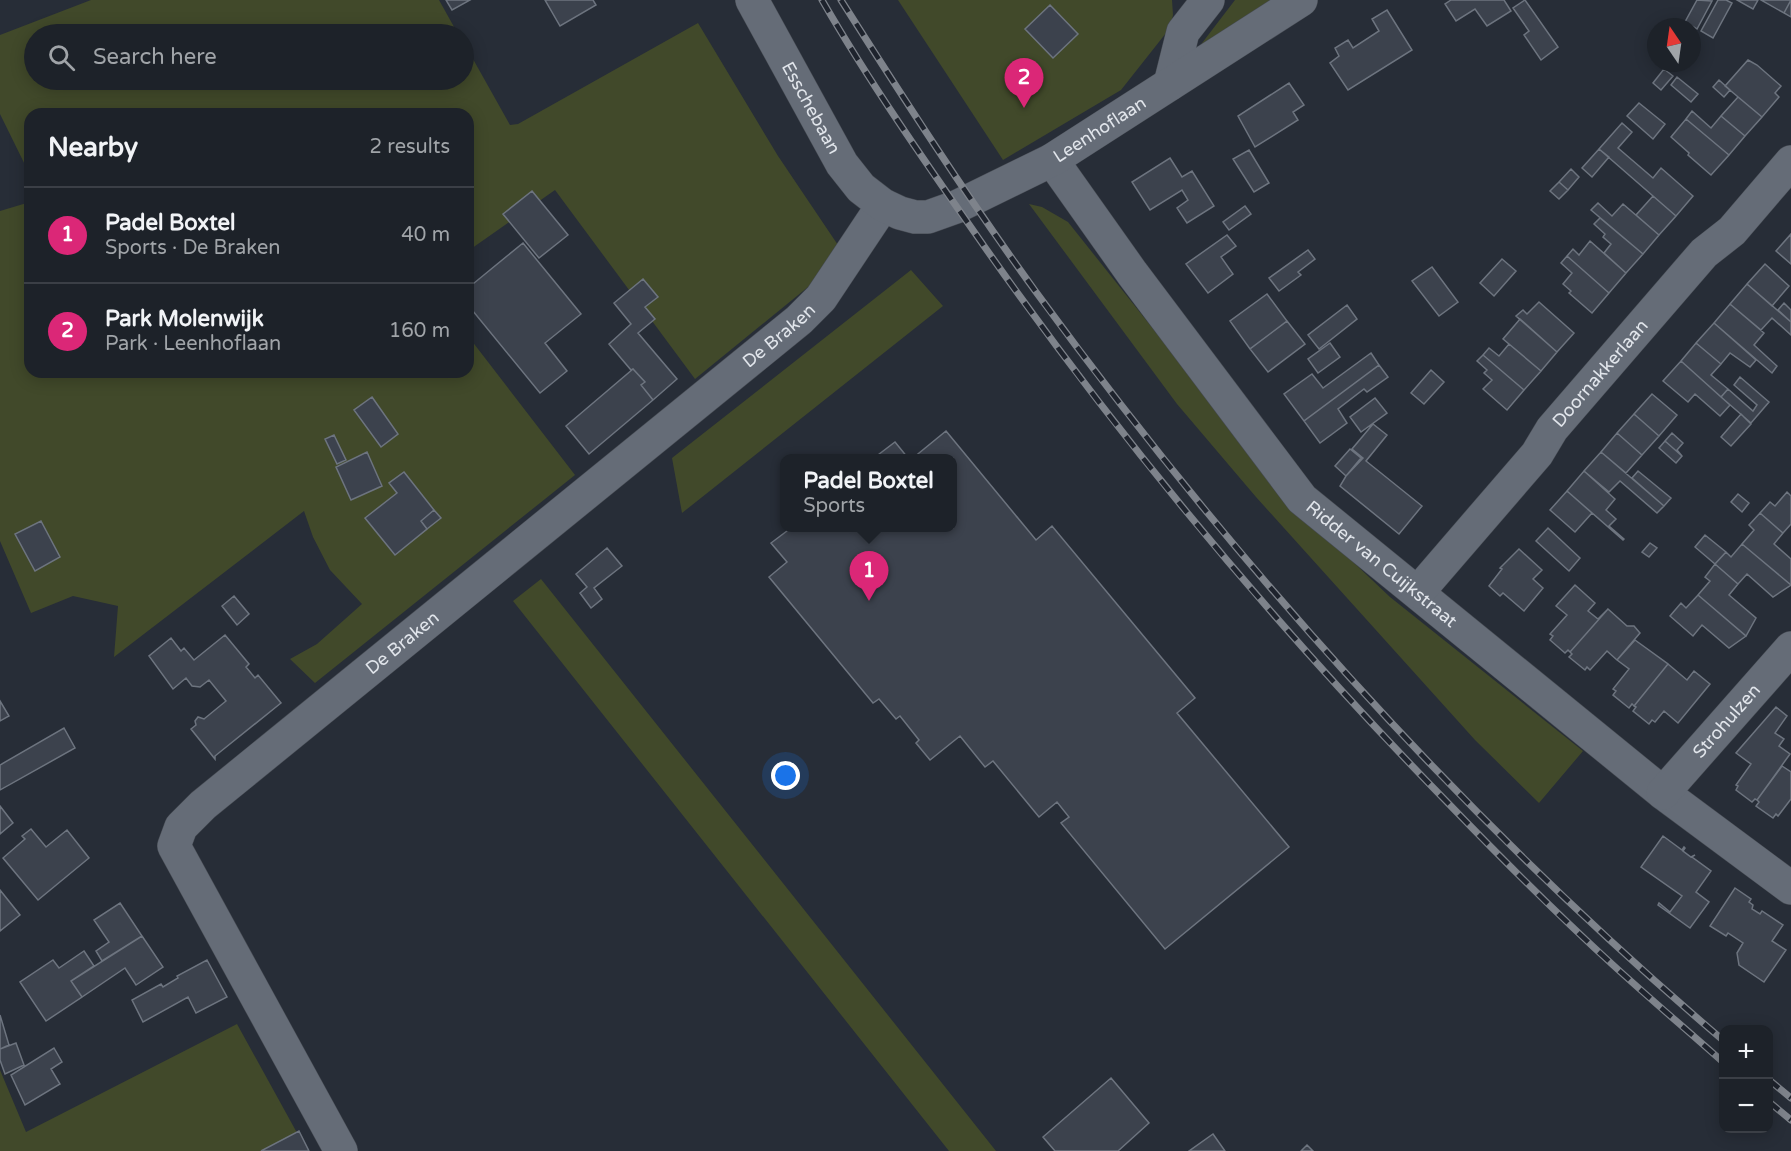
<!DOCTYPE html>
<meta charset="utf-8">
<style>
body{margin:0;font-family:"Varela Round",sans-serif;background:#2a2f35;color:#f1f3f6}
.controls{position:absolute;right:18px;bottom:18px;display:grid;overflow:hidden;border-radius:12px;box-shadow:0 3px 15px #0003}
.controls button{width:54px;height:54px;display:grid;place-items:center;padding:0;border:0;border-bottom:2px solid #3b3f46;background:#1d2229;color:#f1f3f6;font:30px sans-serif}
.compass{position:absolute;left:1647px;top:18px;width:54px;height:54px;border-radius:50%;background:#1d2229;box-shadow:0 3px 15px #0003;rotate:347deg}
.you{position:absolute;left:786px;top:776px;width:21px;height:21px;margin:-15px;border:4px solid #fff;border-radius:50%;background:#1a73e8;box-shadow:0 0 0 9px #1a73e833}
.badge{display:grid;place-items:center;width:39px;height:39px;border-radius:50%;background:#db2777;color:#fff;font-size:20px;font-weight:700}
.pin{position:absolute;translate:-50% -50px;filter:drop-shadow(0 2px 3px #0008)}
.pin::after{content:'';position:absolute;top:32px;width:21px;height:18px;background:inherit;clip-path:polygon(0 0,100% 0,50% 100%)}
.popup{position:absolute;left:780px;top:454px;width:177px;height:78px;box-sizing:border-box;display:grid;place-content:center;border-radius:12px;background:#1d2229;filter:drop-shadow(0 2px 4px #0005);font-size:20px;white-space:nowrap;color:#a0a4a8}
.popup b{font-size:22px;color:#f1f3f6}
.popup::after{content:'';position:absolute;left:50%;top:100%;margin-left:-12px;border:12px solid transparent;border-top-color:#1d2229}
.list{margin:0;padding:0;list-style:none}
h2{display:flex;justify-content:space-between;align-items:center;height:78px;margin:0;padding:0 24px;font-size:26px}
h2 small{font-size:20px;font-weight:400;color:#a0a4a8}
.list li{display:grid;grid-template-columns:39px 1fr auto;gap:18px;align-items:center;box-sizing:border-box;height:96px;padding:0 24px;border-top:2px solid #3b3f46}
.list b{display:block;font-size:22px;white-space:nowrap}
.list p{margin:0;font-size:20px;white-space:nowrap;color:#a0a4a8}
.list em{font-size:20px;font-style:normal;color:#a0a4a8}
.icon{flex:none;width:33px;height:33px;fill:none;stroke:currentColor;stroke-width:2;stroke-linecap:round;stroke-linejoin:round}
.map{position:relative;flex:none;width:1791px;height:1151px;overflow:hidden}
.search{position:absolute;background:#1d2229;box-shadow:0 3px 15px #0003;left:24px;top:24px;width:450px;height:66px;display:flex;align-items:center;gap:15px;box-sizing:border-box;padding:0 21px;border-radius:33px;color:#a0a4a8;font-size:22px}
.panel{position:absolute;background:#1d2229;box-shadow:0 3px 15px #0003;left:24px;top:108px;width:450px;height:270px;border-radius:18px}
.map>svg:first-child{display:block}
.green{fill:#41492a}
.building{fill:#3c424d;stroke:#6d747f;stroke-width:1.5}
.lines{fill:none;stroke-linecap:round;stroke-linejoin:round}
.minor-casing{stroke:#464b53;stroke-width:34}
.tertiary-casing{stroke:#464b53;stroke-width:34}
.minor{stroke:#656c77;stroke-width:33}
.tertiary{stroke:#656c77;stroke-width:33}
.rail-casing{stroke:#7e838b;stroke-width:7}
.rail{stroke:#1e232d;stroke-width:4.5;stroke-dasharray:14;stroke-linecap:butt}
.labels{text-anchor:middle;stroke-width:4.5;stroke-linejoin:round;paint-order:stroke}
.street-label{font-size:18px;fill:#e1e5eb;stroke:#1e232d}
</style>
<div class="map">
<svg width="1791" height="1151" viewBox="0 0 1791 1151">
<rect width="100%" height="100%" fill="#272d37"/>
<!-- green -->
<path class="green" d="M91,0H439L458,34H34V80H464V43L510,125L518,124L698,23L778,156L842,251L835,265L695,379L555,190L468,251V114H30V175L0,114V35Z
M898,0H1172L1173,15L1170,28L1121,90L1003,160Z
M1235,0H1282L1199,47Z
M30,202V372H468V336L575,475L315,683L290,659L317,644L362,604L330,570L313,537L304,511L114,657L118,606L73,596L31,613L0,541V211Z
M1029,204L1042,207L1068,222L1295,507L1390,597L1583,751L1539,803L1475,740L1256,497L1177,404Z
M911,270L943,306L682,513L672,458Z
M541,579L996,1151H949L513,601Z
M237,1024L307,1151H0V1070L26,1132Z"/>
<!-- building -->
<path class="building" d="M446,0H470L452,10Z
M545,0H593L596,5L560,26Z
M1504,0L1511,11L1487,26L1475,9L1456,21L1445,4L1451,0Z
M1525,0L1558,47L1541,60L1524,35L1529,31L1513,8Z
M1697,0L1712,1L1697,29L1685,22Z
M1718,0H1726L1732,3L1713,38L1701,31Z
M1737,0H1758L1753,9Z
M1761,0H1791L1784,13Z
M1791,0V17L1784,13Z
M1050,5L1078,34L1053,58L1025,29Z
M1387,10L1412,50L1348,90L1330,63L1339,56L1335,48L1348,40L1353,48L1379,31L1372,19Z
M1748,60L1757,65L1781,86L1775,93L1779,97L1762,117L1725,86Z
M1664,69L1673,76L1661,90L1653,83Z
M1677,77L1698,94L1691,102L1671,85Z
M1719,80L1730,90L1724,97L1713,87Z
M1289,83L1304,105L1293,112L1298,120L1255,147L1238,116Z
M1738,97L1762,117L1745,136L1721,116Z
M1639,103L1665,124L1653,139L1627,116Z
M1692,111L1711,128L1721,116L1745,136L1729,155L1686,119Z
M1686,119L1729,155L1711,175L1688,155L1689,153L1671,137Z
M1622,123L1632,132L1618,148L1653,178L1661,168L1693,196L1676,216L1599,149Z
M1599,149L1609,157L1592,177L1582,168Z
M1249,150L1269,183L1254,192L1233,159Z
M1170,158L1182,177L1192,171L1214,206L1187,223L1177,208L1188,200L1182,190L1150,210L1132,182Z
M1571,169L1579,177L1568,190L1559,182Z
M1559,182L1568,190L1559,199L1550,191Z
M532,191L568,235L539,258L503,214Z
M1653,196L1676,216L1659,235L1636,215Z
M1598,203L1612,216L1623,204L1659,235L1643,254L1591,210Z
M1245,206L1251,214L1229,230L1223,222Z
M1600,218L1643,254L1626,273L1604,253L1611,244L1603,237L1605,234L1594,224Z
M1791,234V264L1776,251Z
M1227,235L1236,246L1221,257L1233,274L1208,293L1186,264Z
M1590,241L1626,273L1609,293L1567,256L1573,249L1579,255Z
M523,243L581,314L545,343L567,371L540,393L468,305V288Z
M1308,250L1315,259L1298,272L1301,275L1279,291L1269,278Z
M1567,256L1609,293L1592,313L1569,293L1571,291L1563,284L1572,273L1561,263Z
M1502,259L1516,271L1494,296L1480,283Z
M1765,264L1789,286L1772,306L1747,284Z
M1432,267L1458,302L1439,316L1412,281Z
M643,279L658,297L645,307L655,319L638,333L677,379L653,400L641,385L645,382L633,369L631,370L609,344L631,324L614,303Z
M1747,284L1791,322V335L1772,318L1761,330L1730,304Z
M1267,294L1287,321L1250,349L1230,321Z
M1539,302L1574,333L1557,352L1516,316L1523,310L1527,314Z
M1784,303L1791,310V322L1778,310Z
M1730,304L1764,333L1754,345L1777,366L1772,373L1714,323Z
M1347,305L1357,319L1319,349L1308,335Z
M1520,319L1557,352L1541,371L1503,339Z
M1287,321L1305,344L1268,372L1250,349Z
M1714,323L1756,360L1750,367L1730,353L1721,364L1696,343Z
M1330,343L1340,357L1318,373L1308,359Z
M1696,343L1721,364L1711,375L1728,389L1721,397L1681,361Z
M1509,344L1541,371L1524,390L1483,355L1489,348L1499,356Z
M1371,353L1379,365L1304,421L1284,394L1312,374L1323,388Z
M1483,355L1524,390L1507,410L1483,389L1492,380L1484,373L1487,370L1477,361Z
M1681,361L1730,405L1720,416L1695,394L1688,402L1663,381Z
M1379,365L1388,377L1367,392L1364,389L1338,409L1347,423L1320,443L1304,421Z
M633,369L645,382L641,385L653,400L589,454L566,426Z
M1431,370L1444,382L1424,404L1411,393Z
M1740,377L1769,402L1751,423L1721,397L1728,389L1753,411L1757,405L1734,385Z
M1652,394L1677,415L1659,436L1634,414Z
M372,397L398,434L381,447L354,410Z
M1375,398L1387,413L1361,432L1350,417Z
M1634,414L1659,436L1642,455L1617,433Z
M1741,414L1751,424L1731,446L1721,437Z
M1373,424L1387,435L1366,461L1422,506L1399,534L1340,486L1346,476L1363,458L1352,449Z
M946,431L1036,540L1052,526L1195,698L1177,713L1289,847L1165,949L1061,823L1069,817L1057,802L1039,817L993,761L985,767L960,736L930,760L916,743L919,740L900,716L896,719L879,699L873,703L769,577L787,562L771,543L791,528H953V458H913Z
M1617,433L1642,455L1626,473L1601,452Z
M1672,433L1683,443L1677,450L1682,456L1665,441Z
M334,435L346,460L337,464L325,439Z
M1665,441L1682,456L1676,463L1659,448Z
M895,442L908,458H874Z
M1350,449L1361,458L1346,476L1335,466Z
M367,452L382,486L351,500L336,467Z
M1601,452L1664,506L1657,513L1620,481L1609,492L1584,471Z
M1584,471L1615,499L1606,510L1616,519L1609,526L1624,539L1623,540L1567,491Z
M1638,471L1671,498L1664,506L1632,478Z
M404,472L434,510L421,521L427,529L395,555L365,518L397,493L389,483Z
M1567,491L1592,513L1575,532L1550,510Z
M1787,492L1791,496V524L1783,533L1760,513L1770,502L1775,506Z
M1738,494L1749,503L1742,512L1731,502Z
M434,510L441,518L427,529L421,521Z
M1760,513L1783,533L1774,544L1791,559V585L1742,544L1754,530L1749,525Z
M41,521L60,557L35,571L15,534Z
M1548,528L1580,558L1569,571L1536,541Z
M1705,535L1726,552L1715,564L1695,547Z
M1650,543L1657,548L1649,557L1642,552Z
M1742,544L1791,585L1773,597L1747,574L1738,584L1715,564L1726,552L1731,557Z
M607,548L622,566L594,588L602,599L591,608L580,593L587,587L576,574Z
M1519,549L1542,570L1533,579L1543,588L1524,611L1503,593L1500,596L1489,586L1502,569L1500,568Z
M1715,564L1738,584L1729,595L1756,618L1746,636L1698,595L1710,581L1705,577Z
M1575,585L1595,603L1588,611L1598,619L1608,609L1570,652L1568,650L1565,653L1550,640L1553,636L1550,634L1567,615L1556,606Z
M1698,595L1746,636L1729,648L1702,625L1693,636L1670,616L1681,603L1686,608Z
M234,596L249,614L237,625L222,606Z
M1608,609L1627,626H1634L1640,633L1617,660L1607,651L1590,670L1587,667L1585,670L1569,657L1572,654L1570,652Z
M225,635L249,664L246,667L255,678L258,675L281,703L215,756V759L191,729L196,725L195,721L198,717L204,719L226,701L209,680L200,687L192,686L186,678L173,689L149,656L171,638L181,651L184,648L194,660Z
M1635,640L1668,664L1634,706L1632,704L1629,708L1613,695L1616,691L1613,689L1629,669L1617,660Z
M1668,664L1687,680L1694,671L1710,684L1678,723L1664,711L1655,722L1652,720L1649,724L1633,711L1636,707L1634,706Z
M0,701L9,716L0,721Z
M1776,707L1787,716L1775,733L1784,739L1779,746L1790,754L1757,800L1755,799L1752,802L1736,790L1738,786L1736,785L1751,764L1736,753Z
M64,728L75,748L0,790V765Z
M1782,766L1791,772V799L1778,816L1776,814L1773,818L1756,806L1759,802L1757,800Z
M0,806L13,823L0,834Z
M31,829L46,847L67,830L89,858L38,900L3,858L25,839L22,836Z
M1663,836L1682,850L1684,847L1685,848L1683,851L1691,857L1695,855L1692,857L1711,871L1696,892L1709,902L1690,928L1658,905L1659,903L1670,912L1682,896L1641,867Z
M1735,888L1751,899L1749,902L1753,905L1752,909L1760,914L1762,911L1783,925L1772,941L1786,950L1764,982L1739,965L1737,953L1743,943L1728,933L1726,936L1710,926Z
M0,890L20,915L0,931Z
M120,903L142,936L102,961L96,951L109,942L94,920Z
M142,936L163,967L136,985L125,968L82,997L71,981Z
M84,951L94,966L71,981L82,997L46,1021L20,982L53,960L59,968Z
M207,960L227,997L196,1013L188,997L143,1022L132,1000L161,984L163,987L178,978L177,976Z
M0,1015L9,1045L0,1049Z
M16,1043L24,1065L5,1074L0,1060V1049Z
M54,1048L62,1062L51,1069L60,1084L25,1105L11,1075Z
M1111,1078L1149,1123L1118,1151H1055L1043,1137Z
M299,1131L309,1151H261Z
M1213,1134L1225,1151H1189Z
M1307,1145L1313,1151H1301Z"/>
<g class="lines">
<!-- minor casing -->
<g class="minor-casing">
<g id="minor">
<path d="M1170,84L1183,32L1208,0"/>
<path id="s1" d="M1052,160L1132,273L1302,499L1663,793L1791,888"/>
<path id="s2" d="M1418,592L1537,454L1552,429L1704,253L1732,231L1791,162"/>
<path id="s3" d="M1663,793L1791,648"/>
<path id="s4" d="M341,1151L174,846L181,827L203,805L799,320L821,298L883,205"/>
</g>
</g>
<!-- tertiary casing -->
<g class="tertiary-casing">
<g id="tertiary">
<path id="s5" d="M752,0L842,164L861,188L883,205L900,213L915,217H928L956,207L1052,160L1301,0"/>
</g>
</g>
<!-- minor -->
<use href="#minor" class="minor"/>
<!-- tertiary -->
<use href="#tertiary" class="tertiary"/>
<!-- rail casing -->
<g class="rail-casing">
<path id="rail" d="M822,0C871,85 928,166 984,246C1124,445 1278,629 1447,802C1501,858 1556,913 1613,965C1649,998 1687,1030 1724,1063
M841,0C904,99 967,197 1036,292C1236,565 1465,821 1724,1041
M1768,1079L1791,1098
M1768,1101L1791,1120"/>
</g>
<!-- rail -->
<use href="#rail" class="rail"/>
</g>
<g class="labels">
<!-- street labels -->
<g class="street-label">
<text dy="6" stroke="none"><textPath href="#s5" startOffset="123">Esschebaan</textPath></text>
<text dy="6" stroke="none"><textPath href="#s5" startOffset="486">Leenhoflaan</textPath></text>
<text dy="6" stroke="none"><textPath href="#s4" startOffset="1142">De Braken</textPath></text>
<text dy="6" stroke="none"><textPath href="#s2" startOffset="285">Doornakkerlaan</textPath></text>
<text dy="6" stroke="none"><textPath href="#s1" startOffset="524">Ridder van Cuijkstraat</textPath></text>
<text dy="6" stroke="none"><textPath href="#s4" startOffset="656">De Braken</textPath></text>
<text dy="6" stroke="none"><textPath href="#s3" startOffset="96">Strohulzen</textPath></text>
</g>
</g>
</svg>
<div class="controls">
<button>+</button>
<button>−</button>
</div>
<svg class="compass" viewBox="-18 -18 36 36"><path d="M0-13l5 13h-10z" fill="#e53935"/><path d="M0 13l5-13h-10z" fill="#a0a4a8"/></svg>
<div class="you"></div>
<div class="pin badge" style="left:869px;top:601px">1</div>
<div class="popup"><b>Padel Boxtel</b>Sports</div>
<div class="pin badge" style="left:1024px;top:108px">2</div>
<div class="search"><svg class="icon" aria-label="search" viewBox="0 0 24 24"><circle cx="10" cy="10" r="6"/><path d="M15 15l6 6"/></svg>Search here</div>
<section class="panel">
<h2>Nearby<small>2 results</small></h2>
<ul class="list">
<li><span class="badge">1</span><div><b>Padel Boxtel</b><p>Sports · De Braken</p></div><em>40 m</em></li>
<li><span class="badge">2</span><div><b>Park Molenwijk</b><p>Park · Leenhoflaan</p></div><em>160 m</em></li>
</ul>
</section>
</div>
